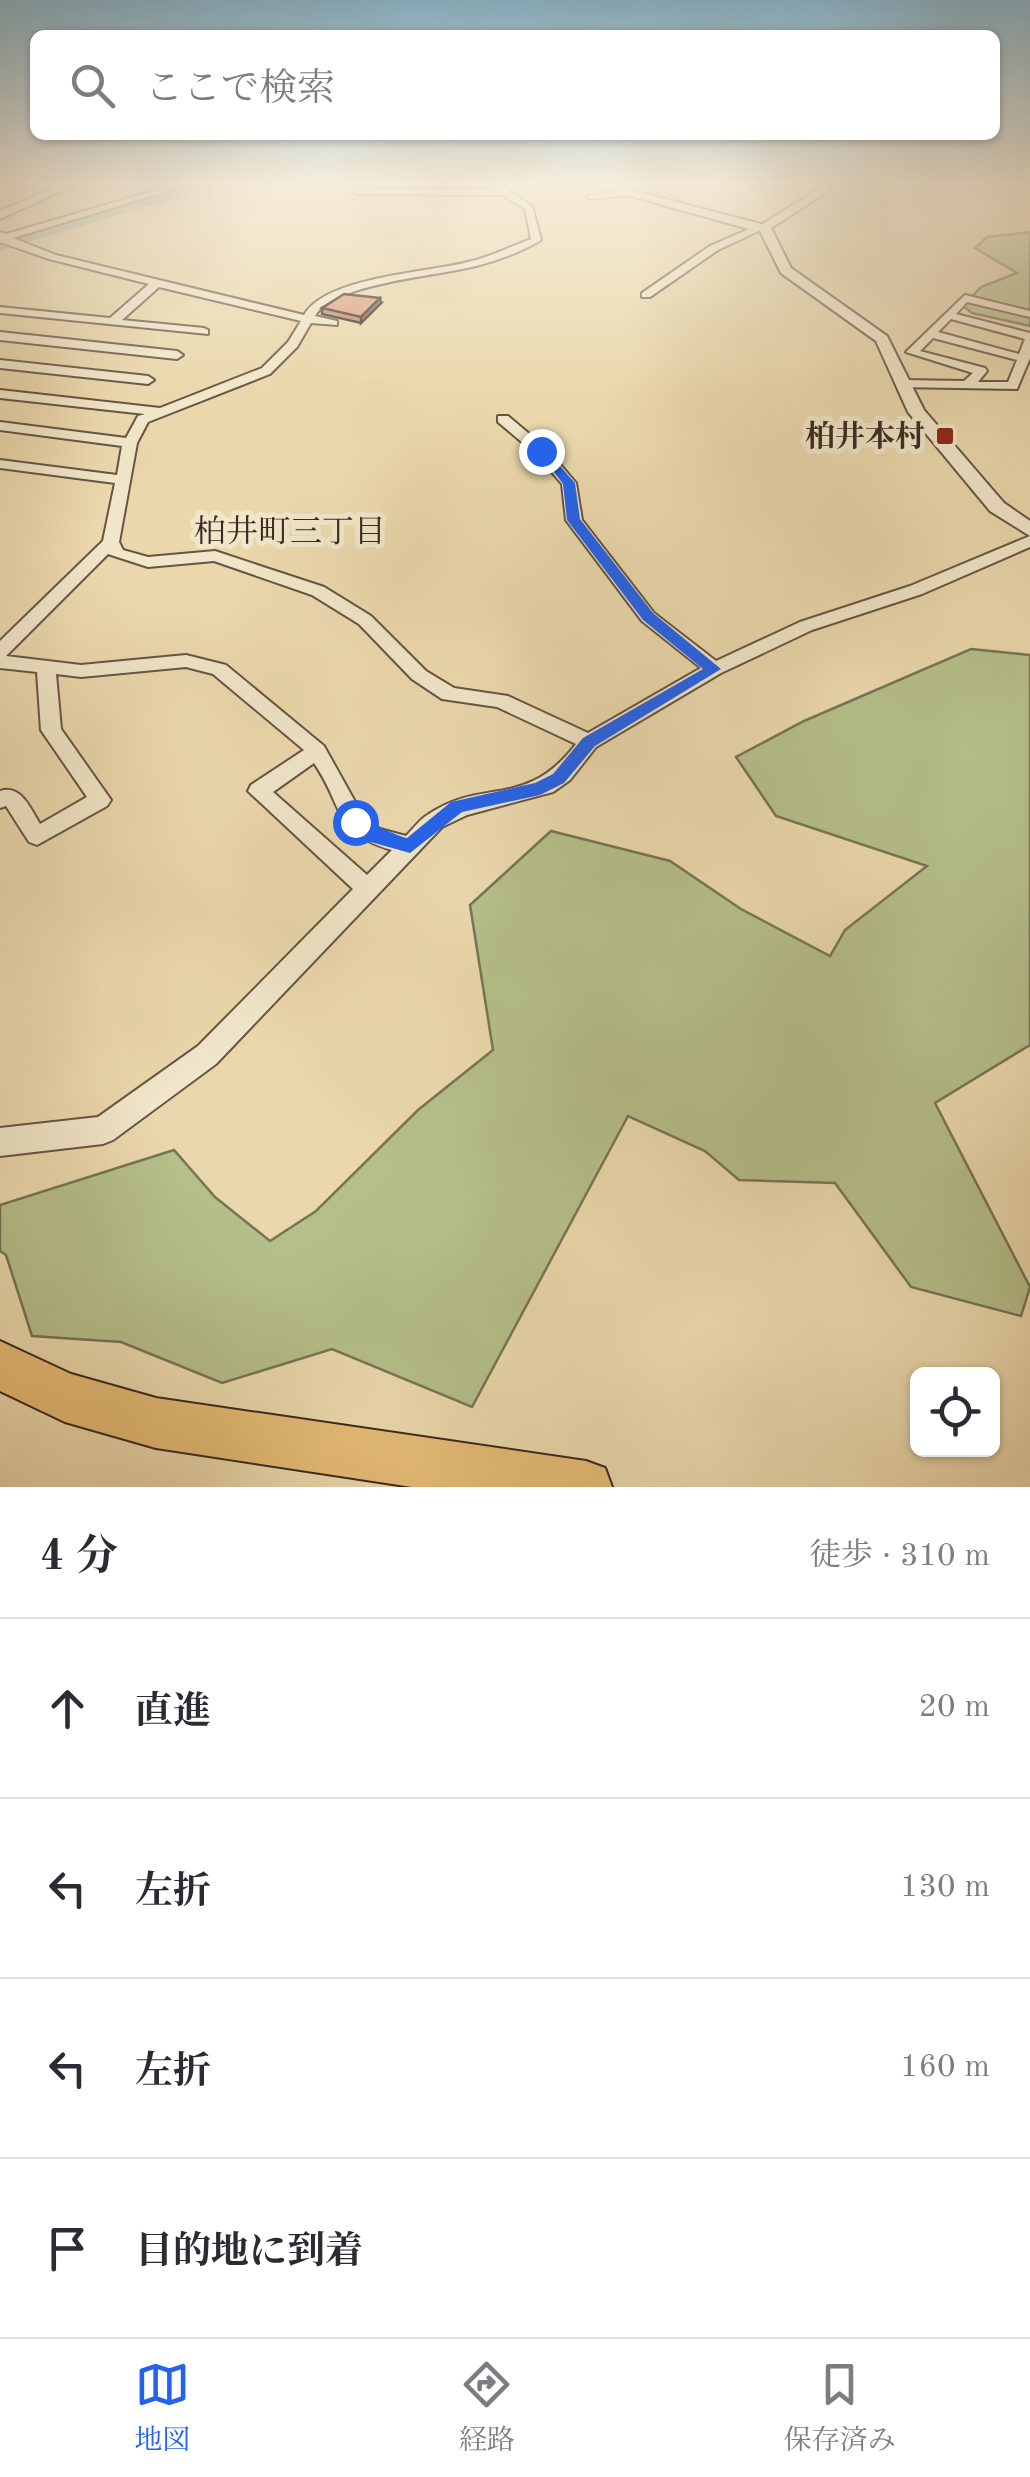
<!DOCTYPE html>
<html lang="ja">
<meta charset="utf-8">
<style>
body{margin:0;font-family:"Old Standard TT","Noto Serif JP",serif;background:#f2f2f3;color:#2b2b33}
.controls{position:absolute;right:30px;bottom:30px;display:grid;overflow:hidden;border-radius:15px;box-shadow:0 2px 8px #0004}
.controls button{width:90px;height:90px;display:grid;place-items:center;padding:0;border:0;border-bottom:2px solid #e1e1e2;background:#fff;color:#2b2b33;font:50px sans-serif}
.stop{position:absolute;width:30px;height:30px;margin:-22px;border:8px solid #2563eb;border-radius:50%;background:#fff}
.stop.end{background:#2563eb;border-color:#fff;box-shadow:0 2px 10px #0008}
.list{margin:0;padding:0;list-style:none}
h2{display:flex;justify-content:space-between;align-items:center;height:130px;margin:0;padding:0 40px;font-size:42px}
h2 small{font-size:32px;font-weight:400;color:#7c7c81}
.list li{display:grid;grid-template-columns:65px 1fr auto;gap:30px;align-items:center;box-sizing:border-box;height:180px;padding:0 40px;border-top:2px solid #e1e1e2}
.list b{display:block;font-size:38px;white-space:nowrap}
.list em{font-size:32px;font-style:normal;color:#7c7c81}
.icon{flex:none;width:55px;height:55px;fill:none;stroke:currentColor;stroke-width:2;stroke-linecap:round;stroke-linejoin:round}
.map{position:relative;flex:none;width:1030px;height:1487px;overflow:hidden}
.search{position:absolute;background:#fff;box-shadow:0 2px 8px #0004;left:30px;right:30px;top:30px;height:110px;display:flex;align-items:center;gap:25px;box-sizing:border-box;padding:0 35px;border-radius:15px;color:#7c7c81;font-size:38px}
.sheet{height:850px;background:#fff}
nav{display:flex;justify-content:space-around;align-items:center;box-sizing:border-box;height:140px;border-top:2px solid #e1e1e2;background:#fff;font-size:28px;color:#7c7c81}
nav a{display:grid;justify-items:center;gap:5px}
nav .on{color:#2563eb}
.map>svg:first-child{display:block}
.green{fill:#b5bf8a;stroke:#787456;stroke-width:2.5}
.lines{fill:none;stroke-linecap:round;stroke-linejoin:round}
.river{fill:#98baa8;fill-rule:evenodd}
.minor-casing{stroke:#654;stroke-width:4}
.tertiary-casing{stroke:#654;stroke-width:4}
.primary-casing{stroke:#3a2921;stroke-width:4}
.minor{fill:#f1e6c9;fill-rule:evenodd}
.tertiary{fill:#f1e6c9;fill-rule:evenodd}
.primary{fill:#e5bc76;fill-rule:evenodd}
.wall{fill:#bd866b;stroke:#3a2921;stroke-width:2.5}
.shaded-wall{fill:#9a6d57;stroke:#3a2921;stroke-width:2.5}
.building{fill:#dc9c7c;stroke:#3a2921;stroke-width:2.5}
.route{fill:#2563eb}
.poi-dot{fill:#8f2418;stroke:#f1e6c9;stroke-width:4}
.labels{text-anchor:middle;stroke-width:10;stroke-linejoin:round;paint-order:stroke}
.far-poi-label{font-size:30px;font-weight:bold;fill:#3a2921;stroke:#f1e6c9;text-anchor:end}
.far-neighbourhood-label{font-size:32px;fill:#3a2921;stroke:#f1e6c9}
</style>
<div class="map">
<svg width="1030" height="1487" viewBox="0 0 1030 1487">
<rect width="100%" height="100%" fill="#ead8ac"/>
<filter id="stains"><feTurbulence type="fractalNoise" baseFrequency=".002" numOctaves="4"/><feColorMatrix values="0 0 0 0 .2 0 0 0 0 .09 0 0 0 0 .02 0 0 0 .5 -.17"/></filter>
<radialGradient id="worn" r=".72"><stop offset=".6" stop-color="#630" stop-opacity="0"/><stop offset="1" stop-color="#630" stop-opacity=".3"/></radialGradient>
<!-- green -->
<path class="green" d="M1030,232V326L972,313L963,306L981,287L1017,273L975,248L987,237Z
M971,649L1030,655V1045L935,1103L1030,1287L1021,1316L911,1287L835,1183L739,1180L705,1151L628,1116L472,1407L332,1349L222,1383L121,1342L32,1336L6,1255L0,1251V1205L174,1150L215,1197L270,1241L316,1211L418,1110L493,1050L470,905L551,831L670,861L741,909L830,956L845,930L927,866L776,816L736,757L804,721Z"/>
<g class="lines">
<!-- river -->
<path class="river" d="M201,183H227L0,250V238Z"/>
<!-- minor casing -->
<g class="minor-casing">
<path id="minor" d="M181,183H194L13,238L56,255L304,315C327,276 429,273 472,261C492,256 512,246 531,239L525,209L503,195L356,194L353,189H495L487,183H497L532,206L541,240C523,251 497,261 476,266C438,276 334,283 315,316L337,321V325L311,323L297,347L270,374L148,422L137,443L119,542L123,550L148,557L215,551L324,587L371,616L426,671L454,688L508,696L588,733L701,668L642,621L566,520L562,484L536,454L498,422V416H508L546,448L576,483L582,520L654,613L716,661L800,622L910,586L1030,536V547L922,594L812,630L721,673L596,747L570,780L553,792L467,815L442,827L216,1064L113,1140L103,1144L0,1156V1128L98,1117L198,1046L353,889L248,791L251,785L304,750L213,674L186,667L81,677L56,674L61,729L111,800L107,806L37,845L29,842L6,806L0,808V791C21,784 30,808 40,824L87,797L41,730L37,672L0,668V641L103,541L115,483L0,468V460L117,475L122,446L0,430V422L126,438L138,416L145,414L0,398V390L160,408L262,368L288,342L301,321L159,287L122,320L204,328L208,330V334L0,313V307L110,318L149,284L49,259L0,242V232L6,234ZM108,554L148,567L214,561L312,595L359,624L412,679L442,699L497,707L576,744C526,810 484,777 429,814C420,819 413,829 406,836L380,829L363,816L324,746L226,665L186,655L81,665L6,656ZM314,763C344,806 332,833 392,850L367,875L273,792Z
M627,189L765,225L767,227L718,250L650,297H642V293L710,246L749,229L627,195L591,199L587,196Z
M965,295L1030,311V317L967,302L956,314L1030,333V358L1017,389L898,387L897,384L903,380L964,381L973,373L906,352ZM951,319L1025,339L1019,354L938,332ZM933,338L1017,360L1008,382H978L987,371L985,368L920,351Z
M0,332L177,351L183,355L177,359L0,340Z
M0,360L148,376L154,380L148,384L0,368Z"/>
</g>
<!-- tertiary casing -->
<g class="tertiary-casing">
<path id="tertiary" d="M65,183H79L0,219V211Z
M828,183H841L771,228L791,268L887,336L924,410L1004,503L1030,521V536L990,511L908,412L876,341L781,273L758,227Z"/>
</g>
<!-- primary casing -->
<g class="primary-casing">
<path id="primary" d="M0,1341L71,1374L156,1398L586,1461L605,1468L612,1487H412L156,1448L65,1422L0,1391Z"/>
</g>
<!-- minor -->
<use href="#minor" class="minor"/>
<!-- tertiary -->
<use href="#tertiary" class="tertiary"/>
<!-- primary -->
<use href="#primary" class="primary"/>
</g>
<!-- wall -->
<path class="wall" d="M381,303L361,323L322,314V308Z"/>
<!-- shaded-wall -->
<path class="shaded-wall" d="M380,298L381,303L361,323V317Z"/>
<!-- building -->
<path class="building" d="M344,294L380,298L361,317L322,308Z"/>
<!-- sky -->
<linearGradient id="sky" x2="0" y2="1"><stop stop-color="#88b6ce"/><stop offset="0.47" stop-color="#f6edda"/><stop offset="1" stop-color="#f6edda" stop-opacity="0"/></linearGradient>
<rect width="1030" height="391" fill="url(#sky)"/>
<!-- route -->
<path class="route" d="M537,449H545L575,483L580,519L653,613L721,669L595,746L564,783L540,795L462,812L410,853L367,841L349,827V817C362,816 390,834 407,838L451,802L535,783L553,774L583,738L703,669L643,620L567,520L563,484Z"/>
<!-- markers -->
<rect class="poi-dot" x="935" y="426" width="20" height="20" rx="5"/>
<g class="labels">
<!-- far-poi labels -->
<g class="far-poi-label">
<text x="925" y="446">柏井本村</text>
</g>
<!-- far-neighbourhood labels -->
<g class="far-neighbourhood-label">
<text x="290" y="542">柏井町三丁目</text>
</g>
</g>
<rect width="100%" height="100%" filter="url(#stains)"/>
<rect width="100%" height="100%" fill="url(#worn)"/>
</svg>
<div class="controls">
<button><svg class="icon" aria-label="locate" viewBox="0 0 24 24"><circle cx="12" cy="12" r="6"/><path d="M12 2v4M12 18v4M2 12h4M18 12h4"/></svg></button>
</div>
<div class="stop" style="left:355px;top:822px"></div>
<div class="stop end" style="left:541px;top:451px"></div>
<div class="search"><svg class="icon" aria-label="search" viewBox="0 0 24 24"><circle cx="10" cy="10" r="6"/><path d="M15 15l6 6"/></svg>ここで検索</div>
</div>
<section class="sheet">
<h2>4 分<small>徒歩 · 310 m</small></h2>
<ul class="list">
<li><svg class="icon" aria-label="ahead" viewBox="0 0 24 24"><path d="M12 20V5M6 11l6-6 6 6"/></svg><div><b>直進</b></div><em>20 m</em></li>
<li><svg class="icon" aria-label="left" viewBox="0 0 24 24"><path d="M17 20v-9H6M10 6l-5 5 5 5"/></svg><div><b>左折</b></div><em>130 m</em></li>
<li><svg class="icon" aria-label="left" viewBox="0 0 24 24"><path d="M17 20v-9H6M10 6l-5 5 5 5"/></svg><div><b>左折</b></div><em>160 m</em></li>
<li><svg class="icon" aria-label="arrive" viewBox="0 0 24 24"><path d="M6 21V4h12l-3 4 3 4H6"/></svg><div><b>目的地に到着</b></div></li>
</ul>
</section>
<nav>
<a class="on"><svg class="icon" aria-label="map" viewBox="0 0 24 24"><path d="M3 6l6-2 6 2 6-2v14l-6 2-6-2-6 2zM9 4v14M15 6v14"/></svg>地図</a>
<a><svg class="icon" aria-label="directions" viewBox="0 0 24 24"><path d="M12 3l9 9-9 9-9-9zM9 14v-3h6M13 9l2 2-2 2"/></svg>経路</a>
<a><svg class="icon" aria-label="saved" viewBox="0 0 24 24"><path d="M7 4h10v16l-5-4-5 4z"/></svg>保存済み</a>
</nav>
